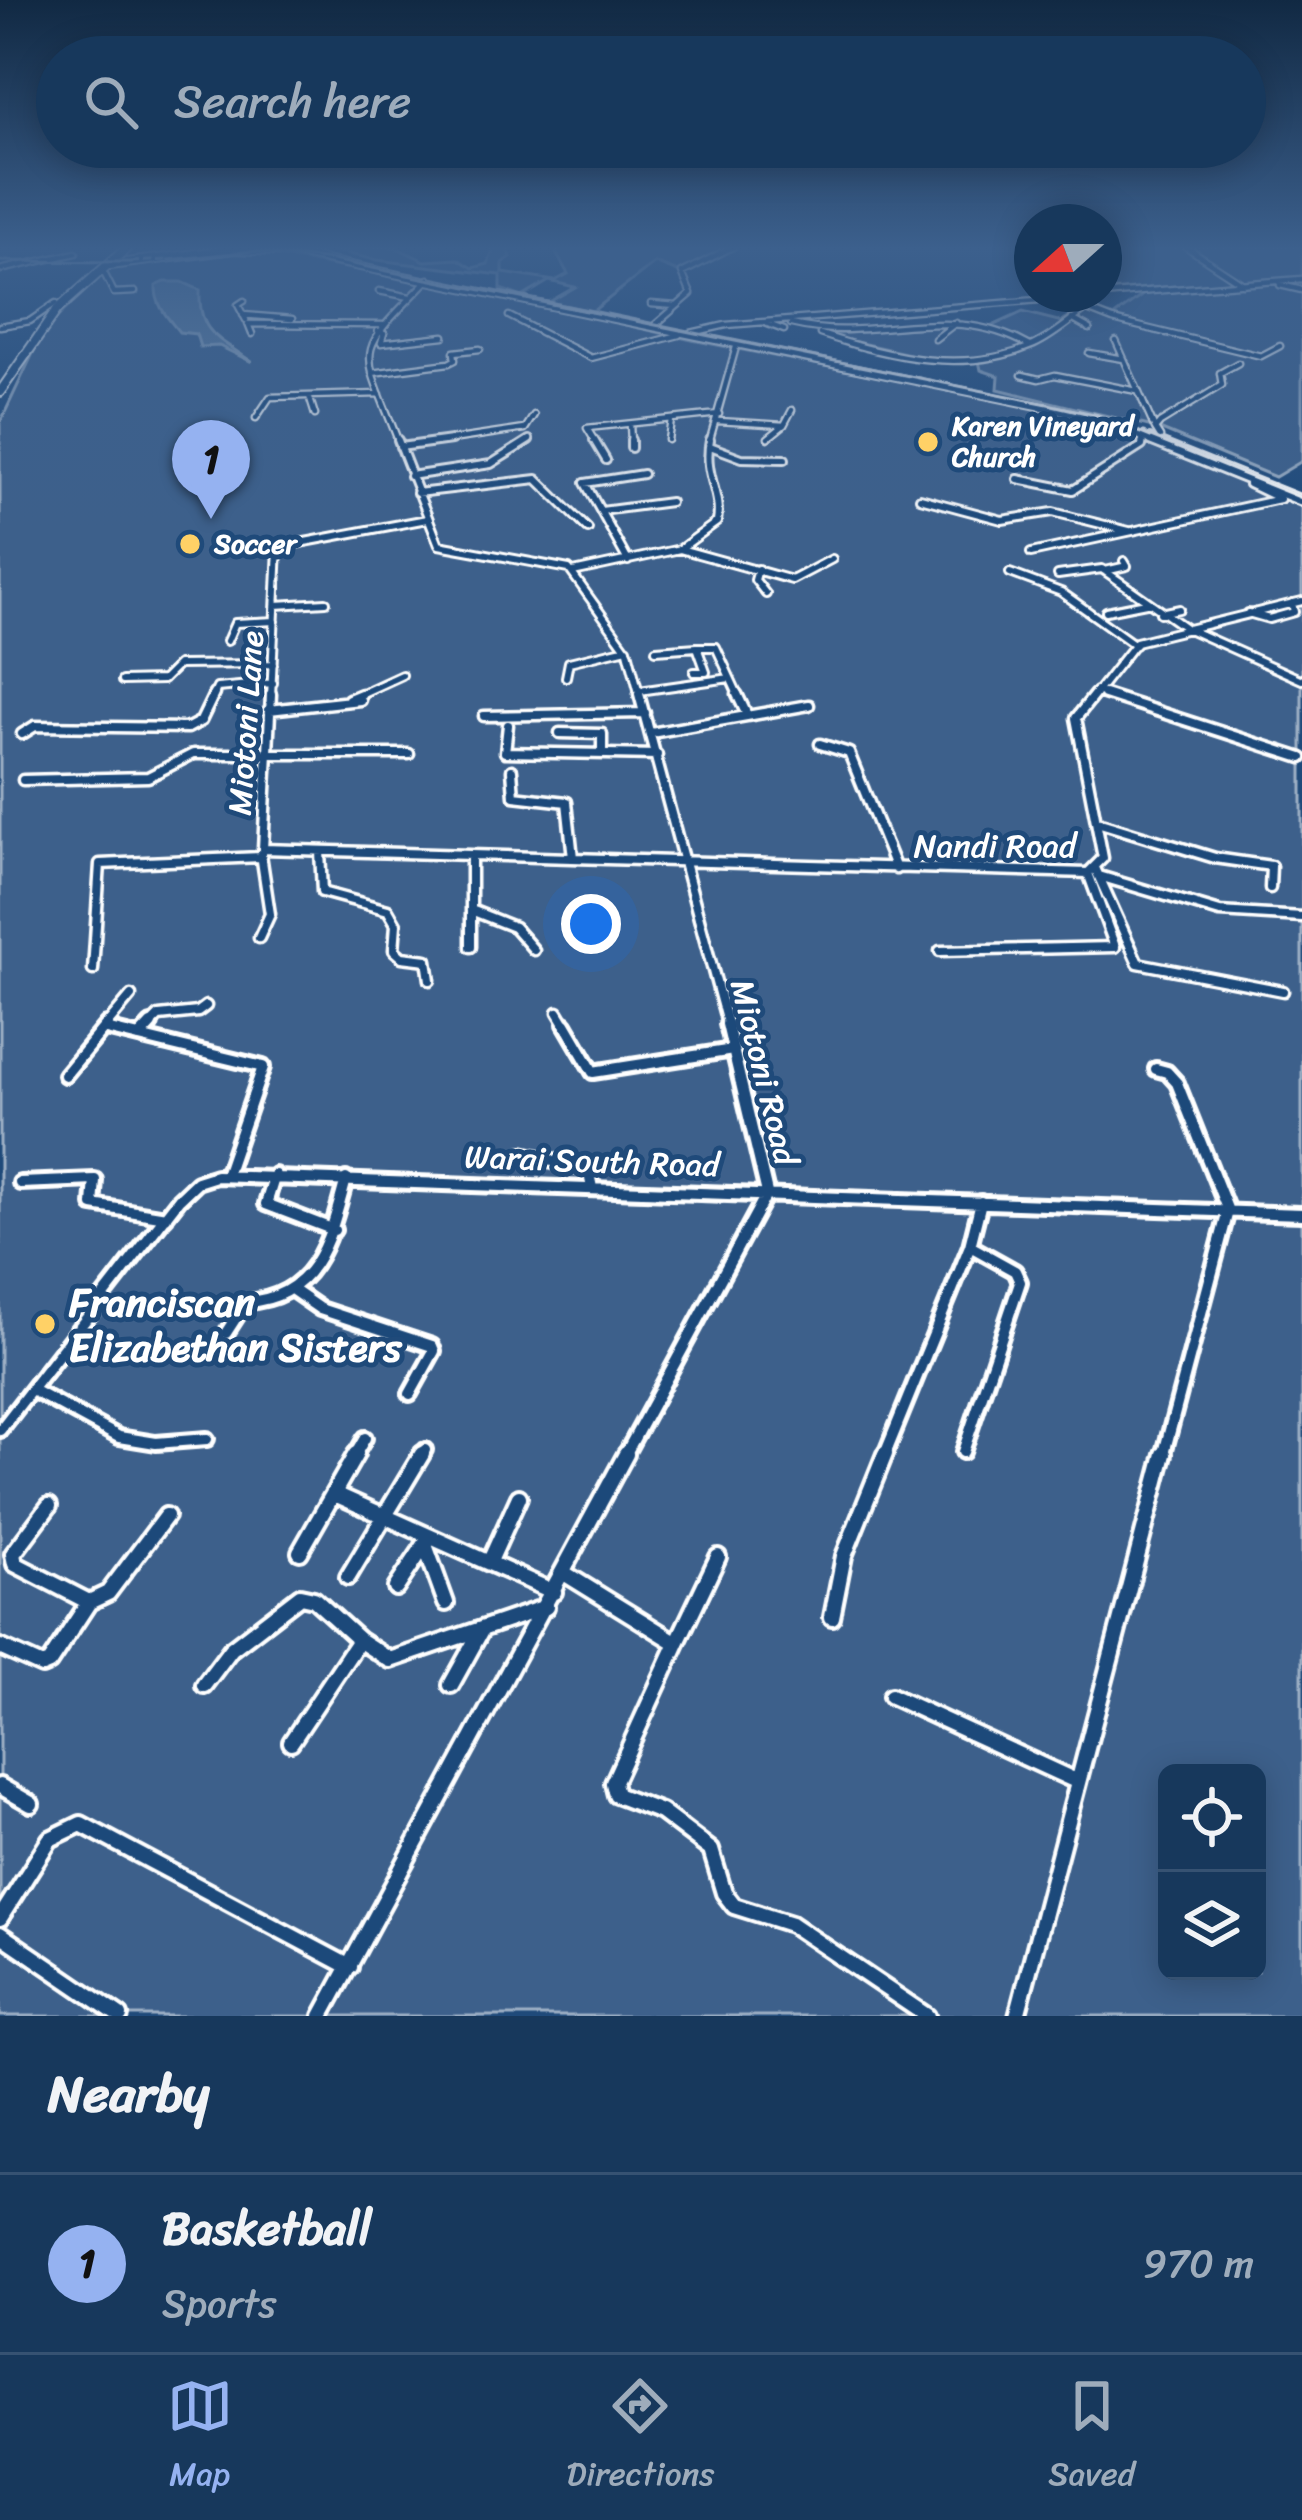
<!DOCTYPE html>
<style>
body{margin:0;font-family:Sriracha,sans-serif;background:#203f62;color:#f1f3f6}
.controls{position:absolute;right:36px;bottom:36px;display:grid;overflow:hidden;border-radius:18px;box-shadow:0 6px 30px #0003}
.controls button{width:108px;height:108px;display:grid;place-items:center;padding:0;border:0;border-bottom:3px solid #365272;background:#17385c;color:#f1f3f6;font:60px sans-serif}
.compass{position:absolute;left:1014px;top:204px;width:108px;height:108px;border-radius:50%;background:#17385c;box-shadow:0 6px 30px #0003;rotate:249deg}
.you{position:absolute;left:591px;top:924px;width:42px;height:42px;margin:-30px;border:9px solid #fff;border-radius:50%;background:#1a73e8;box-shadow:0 0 0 18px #1a73e833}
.badge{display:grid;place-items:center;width:78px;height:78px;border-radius:50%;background:#95b2f1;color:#111;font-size:39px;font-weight:700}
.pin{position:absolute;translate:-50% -99px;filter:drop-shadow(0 3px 6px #0008)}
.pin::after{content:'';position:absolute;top:63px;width:42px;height:36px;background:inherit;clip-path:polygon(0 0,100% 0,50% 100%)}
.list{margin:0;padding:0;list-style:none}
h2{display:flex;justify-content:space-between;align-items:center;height:156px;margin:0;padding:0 48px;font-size:51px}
h2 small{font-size:39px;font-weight:400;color:#9eacbb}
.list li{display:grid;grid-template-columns:78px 1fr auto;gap:36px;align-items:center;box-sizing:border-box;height:180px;padding:0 48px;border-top:3px solid #365272}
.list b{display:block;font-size:45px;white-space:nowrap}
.list p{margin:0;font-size:39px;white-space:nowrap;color:#9eacbb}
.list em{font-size:39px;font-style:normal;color:#9eacbb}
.icon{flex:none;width:66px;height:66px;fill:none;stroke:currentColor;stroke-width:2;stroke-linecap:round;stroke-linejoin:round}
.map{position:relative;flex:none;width:1302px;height:2016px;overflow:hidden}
.search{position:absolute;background:#17385c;box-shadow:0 6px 30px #0003;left:36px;right:36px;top:36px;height:132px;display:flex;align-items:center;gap:30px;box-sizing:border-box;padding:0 42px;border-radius:66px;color:#9eacbb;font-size:45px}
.sheet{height:336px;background:#17385c}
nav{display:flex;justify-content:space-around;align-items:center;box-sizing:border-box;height:168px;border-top:3px solid #365272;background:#17385c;font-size:33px;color:#9eacbb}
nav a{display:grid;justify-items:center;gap:6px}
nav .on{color:#95b2f1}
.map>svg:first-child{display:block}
.green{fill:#3c618b;stroke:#9eb0c5;stroke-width:3;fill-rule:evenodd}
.water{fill:#6583a4;stroke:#a3b5c8;stroke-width:3}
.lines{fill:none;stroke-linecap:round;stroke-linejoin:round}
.minor-far4-casing{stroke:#fff;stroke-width:9}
.minor-far3-casing{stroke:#fff;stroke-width:12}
.minor-far2-casing{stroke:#fff;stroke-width:15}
.minor-far1-casing{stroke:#fff;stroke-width:20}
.minor-casing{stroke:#fff;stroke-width:22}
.major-far1-casing{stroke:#fff;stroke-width:10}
.major-casing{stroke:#fff;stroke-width:14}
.highway-casing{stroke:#fff;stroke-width:12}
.minor-far4{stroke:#1f4a7a;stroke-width:4.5}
.minor-far3{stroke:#1f4a7a;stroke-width:6}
.minor-far2{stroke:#1f4a7a;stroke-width:8}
.minor-far1{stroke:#1f4a7a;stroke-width:10}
.minor{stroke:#1f4a7a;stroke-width:14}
.major-far1{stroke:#1f4a7a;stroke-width:6}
.major{stroke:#1f4a7a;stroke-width:8}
.highway{stroke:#1f4a7a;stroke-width:8}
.tram{stroke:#fff;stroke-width:3}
.rail{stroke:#fff;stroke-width:3;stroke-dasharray:9 4.5;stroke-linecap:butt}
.poi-dot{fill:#ffd166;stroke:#1f4a7a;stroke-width:4.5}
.labels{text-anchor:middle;stroke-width:10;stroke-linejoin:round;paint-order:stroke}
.far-poi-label{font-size:27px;font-weight:bold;fill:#fff;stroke:#1f4a7a;text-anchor:start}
.street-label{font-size:33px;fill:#fff;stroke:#1f4a7a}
.near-poi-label{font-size:39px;font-weight:bold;fill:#fff;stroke:#1f4a7a;text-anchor:start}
</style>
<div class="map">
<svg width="1302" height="2016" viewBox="0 0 1302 2016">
<rect width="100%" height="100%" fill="#1f4a7a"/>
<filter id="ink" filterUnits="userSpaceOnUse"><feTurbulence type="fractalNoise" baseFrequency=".00833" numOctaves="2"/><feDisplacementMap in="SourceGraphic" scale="24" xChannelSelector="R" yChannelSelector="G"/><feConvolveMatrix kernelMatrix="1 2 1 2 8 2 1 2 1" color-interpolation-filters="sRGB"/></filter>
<g filter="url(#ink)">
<!-- green -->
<path class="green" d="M312,246L395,247L425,261L458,259L473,268L488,264L493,251L489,246H507L511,257L503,263V273L555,281L568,274L552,246H729L678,272L655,263L593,311L549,302L575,287L549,281L522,297L501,289V275L377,260Z
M1104,246H1302V277L1104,291Z
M242,250L472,290L692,340L1095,419L1302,503V2016H0V423L44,330L112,266ZM1167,1773H1257V1971H1167Z
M1302,281V461L1275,477L1157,428L998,389L999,376L981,370L979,361L932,359L825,335L962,324L990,327L1023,312L1062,322L1084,308L1109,320L1144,294Z"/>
<!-- water -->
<path class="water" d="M165,282H182L200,290C198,334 219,338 252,362L219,346L200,347L196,334L179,332C168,318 155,305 156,286Z"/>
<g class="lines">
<!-- minor-far4 casing -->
<g class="minor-far4-casing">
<path id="minor-far4" d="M1185,246L1243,284
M0,270L76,253
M95,274L104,273L114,293L135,292
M1280,285L1302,290
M379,291L410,297
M244,301L238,305L246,320
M1064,301L1113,320L1261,356L1280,346
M651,304L677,306
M243,315L292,319
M509,316L591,358L679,335
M1072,319L1090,329
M765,323L784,330
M791,324C877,345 948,299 1030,346
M655,325L691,294L682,273L734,246
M0,326L30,321L56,303
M378,331L384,333L381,343L444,336
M691,333L726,325L1302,279
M252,334L248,324L383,325
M820,334C888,357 965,375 1034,345C1054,336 1071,320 1089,308
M935,339L956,323
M1116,341L1155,429
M1089,353L1124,359
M372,373L449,363L455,360L454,352L480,349
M1022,375L1039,379L1055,375L1137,391
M309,396L315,415
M256,418L270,397L380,394
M718,421L784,425L792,410
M630,424L631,443
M1160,437L1155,429L1160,423L1222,385L1220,373L1238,363
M768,438L784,425
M668,440L671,420
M399,443C360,341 352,358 429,279
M431,443L525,429L534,415
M524,443L530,439
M596,443L587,428L719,414
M709,443L736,347
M1142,443L1143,435"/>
</g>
<!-- minor-far3 casing -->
<g class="minor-far3-casing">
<path id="minor-far3" d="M398,440L439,545L569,569L628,651L640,697
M594,440L606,460
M631,440V448
M710,446L742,458L785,459
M400,447L451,440
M410,476L491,464L529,440
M1018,479L1073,490L1142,446L1143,440
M417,493L537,479L588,529
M920,498L1002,520L1053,512L1129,531
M601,511L670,502
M680,549L792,580L832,559
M1031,553L1280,499L1249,484L1250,480
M628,561L585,483L643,474
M758,569L755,580L766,594
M1105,571L1127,566L1124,561
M573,572L680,549L717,522C722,492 703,476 710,440
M1010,573L1061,592L1135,645
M1058,575L1102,569L1186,628L1302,680
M276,605L326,602
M1106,611L1146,603
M1160,613L1179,609
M1248,613L1269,619L1294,612L1292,603
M227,641L235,623L275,621
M656,650L697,647
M694,672H706L697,647H716L739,697
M566,677L569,662L627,648
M122,681L163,680L178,665L273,664
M639,691L730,678
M1096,691L1113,697
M213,697L217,688L273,683
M271,697L278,547L427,519
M354,697L402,675
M1093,697L1136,642L1302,601"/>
</g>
<!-- minor-far2 casing -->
<g class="minor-far2-casing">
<path id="minor-far2" d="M271,694L263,849L1088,873L1103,858L1076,718L1095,694
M639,694L728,1027
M737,694L747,715
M1104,694L1302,758
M349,699L361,694
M269,710L360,700
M484,716L645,713
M508,725L505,752L657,755
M560,733L602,734V753
M651,733L809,705
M22,734L35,726L188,728L201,721L214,694
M820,744L849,753L896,869
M512,770L514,796L567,802L573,858
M23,780L148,777L193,754H409
M1097,822L1215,858L1271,866L1270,888
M320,851L322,892L388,910L396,924L394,950L402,957L427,960L430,980
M471,855V947
M1095,868L1138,963L1283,991
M1099,876L1220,912L1302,917
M471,910L514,927L534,950
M259,938L270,914L261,854
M940,951L1115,947L1088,873
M93,970L100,864L261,857
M558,1012L567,1027
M105,1027L131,996
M148,1027L159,1016L198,1012L206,1006"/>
</g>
<!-- minor-far1 casing -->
<g class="minor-far1-casing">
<path id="minor-far1" d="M565,1024L593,1072L733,1050
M106,1029L263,1067L226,1175
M139,1037L151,1024
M1156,1069L1167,1072L1177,1083L1228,1211L1163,1457
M65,1075L107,1024
M522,1154L588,1169L592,1188
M275,1175L266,1204L334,1230
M20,1183L95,1180L93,1205L166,1217
M294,1291L320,1309L432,1346L434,1351L410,1394
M226,1333L246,1302C317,1298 330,1238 346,1179
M34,1391L119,1437L156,1443L207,1439
M0,1430L179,1199L197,1182L216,1176L1302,1214
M963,1452L1020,1282L1015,1271L970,1246L981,1202
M354,1457L365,1438
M420,1457L425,1450
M624,1457L767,1193L727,1024
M884,1457L970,1246"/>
</g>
<!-- minor casing -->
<g class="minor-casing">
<path id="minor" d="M335,1494L554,1592
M49,1506L13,1554L15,1564L89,1602
M425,1545L446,1603
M300,1552L356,1454
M490,1561L519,1497
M564,1573L677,1643L613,1783L616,1795L661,1812L711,1850L724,1893L734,1906L791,1924L927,2016
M348,1577L422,1454
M396,1588L426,1543
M832,1617L844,1556L885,1454
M677,1643L718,1557
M0,1647L42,1666L49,1663L89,1602L108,1593L166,1516
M204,1685L231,1649L300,1596L314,1599L359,1640
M451,1685L482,1629
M891,1696L1076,1781
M291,1742L359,1640L390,1660L546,1607
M0,1786L31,1804
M0,1918L50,1839L81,1824L350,1967
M0,1934L120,2016
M322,2016L626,1454
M1017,2016L1164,1454"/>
</g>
<!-- major-far1 casing -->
<g class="major-far1-casing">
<path id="major-far1" d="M258,246L1096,418L1157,443"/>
</g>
<!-- major casing -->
<g class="major-casing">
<path id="major" d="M1150,440L1302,501"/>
</g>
<!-- highway casing -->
<g class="highway-casing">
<path id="highway" d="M110,265L235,249L276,251
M0,392L57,310L129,246"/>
</g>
<!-- minor-far4 -->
<use href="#minor-far4" class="minor-far4"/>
<!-- minor-far3 -->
<use href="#minor-far3" class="minor-far3"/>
<!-- minor-far2 -->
<use href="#minor-far2" class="minor-far2"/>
<!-- minor-far1 -->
<use href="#minor-far1" class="minor-far1"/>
<!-- minor -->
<use href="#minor" class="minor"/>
<!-- major-far1 -->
<use href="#major-far1" class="major-far1"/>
<!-- major -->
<use href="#major" class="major"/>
<!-- highway -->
<use href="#highway" class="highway"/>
<!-- tram -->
<path class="tram" d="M168,260L253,251L333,260L1048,404L1099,416L1302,498
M0,261L130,262"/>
<!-- rail -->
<path class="rail" d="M130,262L168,260"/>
</g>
</g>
<!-- sky -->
<linearGradient id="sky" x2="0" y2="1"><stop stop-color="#112943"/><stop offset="0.47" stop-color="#3c608d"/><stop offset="1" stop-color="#3c608d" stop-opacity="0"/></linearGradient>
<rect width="1302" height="528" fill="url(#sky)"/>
<!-- markers -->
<g class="poi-dot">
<circle cx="928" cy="442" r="12"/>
<circle cx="190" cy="544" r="12"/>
<circle cx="45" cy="1324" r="12"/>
</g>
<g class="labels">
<!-- far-poi labels -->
<g class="far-poi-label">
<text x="952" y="435">Karen Vineyard<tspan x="952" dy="31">Church</tspan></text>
<text x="214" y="553">Soccer</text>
</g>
<!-- street labels -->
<g class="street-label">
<text transform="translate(245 723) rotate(-86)" y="12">Miotoni Lane</text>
<text x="995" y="857">Nandi Road</text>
<text transform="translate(765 1072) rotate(76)" y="12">Miotoni Road</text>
<text transform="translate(592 1160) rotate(2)" y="12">Warai South Road</text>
</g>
<!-- near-poi labels -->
<g class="near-poi-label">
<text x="69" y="1316">Franciscan<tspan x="69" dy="45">Elizabethan Sisters</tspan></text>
</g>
</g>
</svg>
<div class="controls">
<button><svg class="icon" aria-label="locate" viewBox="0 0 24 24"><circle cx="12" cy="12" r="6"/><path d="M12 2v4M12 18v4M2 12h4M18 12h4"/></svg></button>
<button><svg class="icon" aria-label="layers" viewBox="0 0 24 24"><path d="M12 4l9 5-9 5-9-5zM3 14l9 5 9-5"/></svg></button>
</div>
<svg class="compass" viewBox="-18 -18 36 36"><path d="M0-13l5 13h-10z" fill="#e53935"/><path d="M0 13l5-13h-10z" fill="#9eacbb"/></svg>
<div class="you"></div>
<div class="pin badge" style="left:211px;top:519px">1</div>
<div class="search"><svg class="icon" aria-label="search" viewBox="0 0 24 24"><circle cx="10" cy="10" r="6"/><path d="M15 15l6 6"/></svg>Search here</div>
</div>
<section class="sheet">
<h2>Nearby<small></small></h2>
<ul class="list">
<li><span class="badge">1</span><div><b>Basketball</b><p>Sports</p></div><em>970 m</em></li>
</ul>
</section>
<nav>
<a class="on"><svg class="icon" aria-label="map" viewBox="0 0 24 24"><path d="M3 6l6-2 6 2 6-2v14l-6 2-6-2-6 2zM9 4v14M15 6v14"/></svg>Map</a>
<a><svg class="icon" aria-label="directions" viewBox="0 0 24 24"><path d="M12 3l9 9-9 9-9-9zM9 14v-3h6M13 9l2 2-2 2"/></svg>Directions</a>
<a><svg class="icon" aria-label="saved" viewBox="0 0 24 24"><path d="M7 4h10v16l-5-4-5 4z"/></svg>Saved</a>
</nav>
